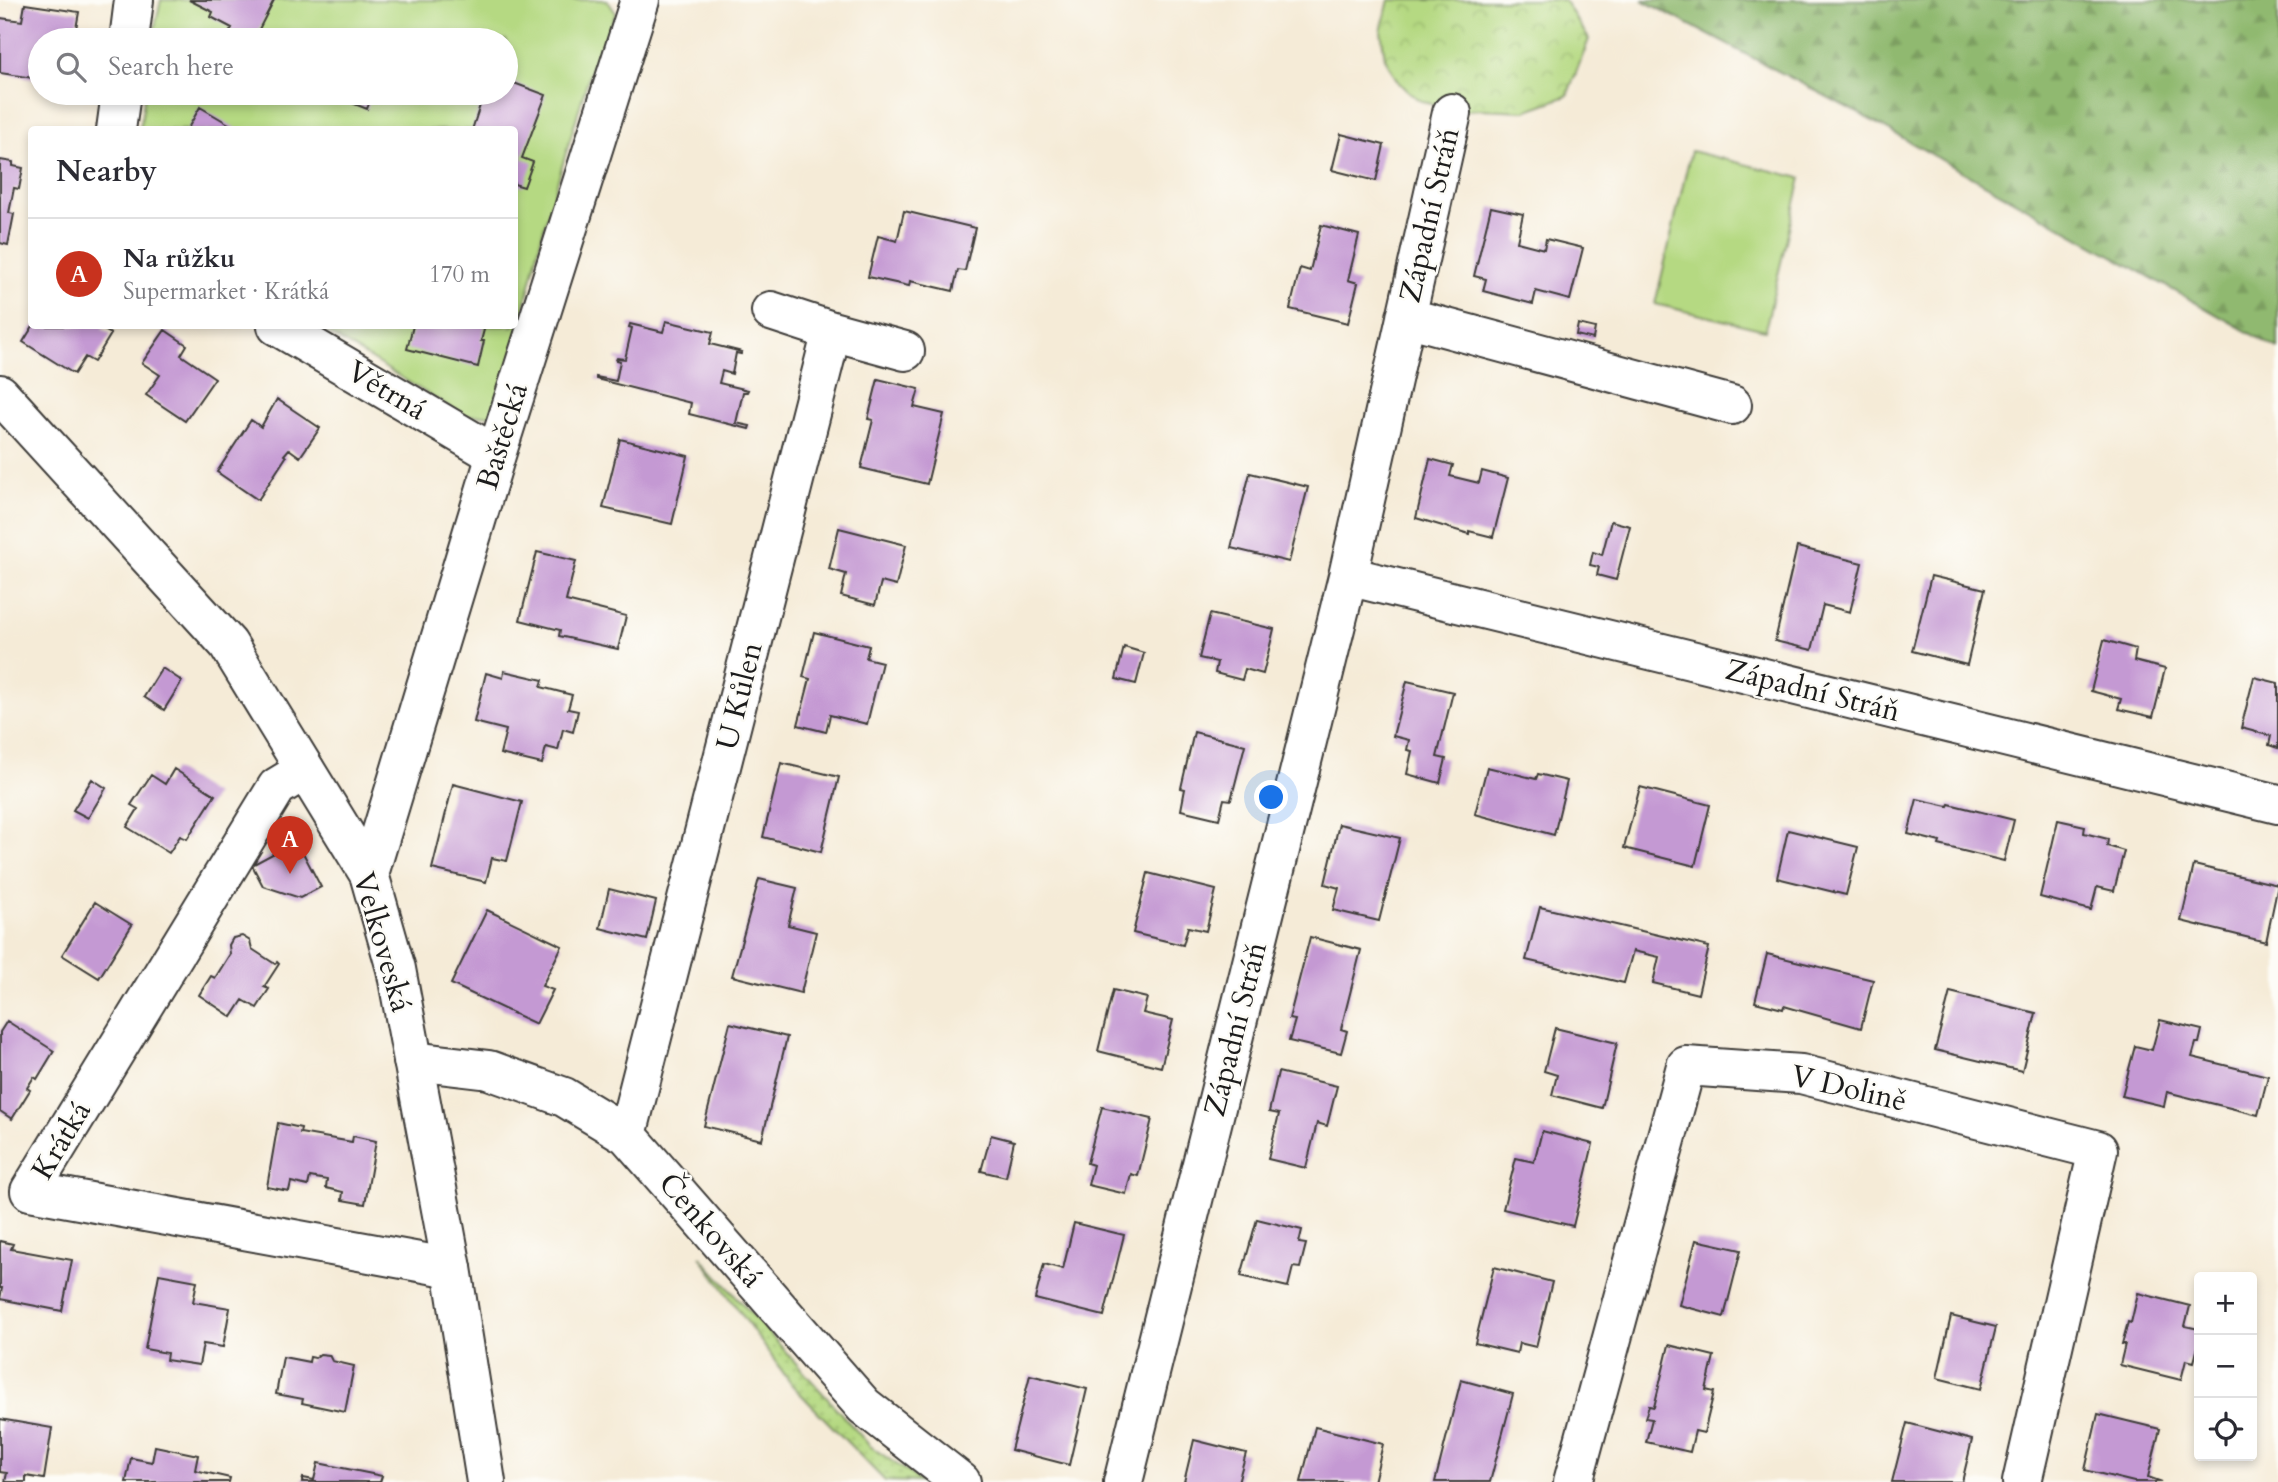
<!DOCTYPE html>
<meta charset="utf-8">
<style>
body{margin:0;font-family:Cardo,serif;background:#f2f2f3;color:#2b2b33}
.controls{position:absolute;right:21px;bottom:21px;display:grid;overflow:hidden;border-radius:7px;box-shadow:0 4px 10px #0003}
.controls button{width:63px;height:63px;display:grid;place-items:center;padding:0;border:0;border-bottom:2px solid #e1e1e2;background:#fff;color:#2b2b33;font:35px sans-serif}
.you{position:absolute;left:1272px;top:798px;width:24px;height:24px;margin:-18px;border:5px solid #fff;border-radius:50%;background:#1a73e8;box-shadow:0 0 0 10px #1a73e833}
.badge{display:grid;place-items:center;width:46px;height:46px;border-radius:50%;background:#c8321e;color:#fff;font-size:23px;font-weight:700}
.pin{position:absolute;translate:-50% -58px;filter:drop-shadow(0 2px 4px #0008)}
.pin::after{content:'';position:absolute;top:37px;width:24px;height:21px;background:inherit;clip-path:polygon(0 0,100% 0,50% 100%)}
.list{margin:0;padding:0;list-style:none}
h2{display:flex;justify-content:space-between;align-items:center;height:91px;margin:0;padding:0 28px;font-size:30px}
h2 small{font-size:23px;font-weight:400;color:#7c7c81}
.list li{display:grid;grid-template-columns:46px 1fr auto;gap:21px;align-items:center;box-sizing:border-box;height:112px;padding:0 28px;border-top:2px solid #e1e1e2}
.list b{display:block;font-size:26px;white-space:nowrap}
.list p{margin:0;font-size:23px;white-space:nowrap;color:#7c7c81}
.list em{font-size:23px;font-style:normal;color:#7c7c81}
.icon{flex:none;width:38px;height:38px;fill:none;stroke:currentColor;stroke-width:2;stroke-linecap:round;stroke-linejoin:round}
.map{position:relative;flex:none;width:2278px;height:1482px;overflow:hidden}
.search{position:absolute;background:#fff;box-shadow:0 4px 10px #0003;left:28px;top:28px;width:490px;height:77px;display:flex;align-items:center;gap:18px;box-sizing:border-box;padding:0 24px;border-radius:38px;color:#7c7c81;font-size:26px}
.panel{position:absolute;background:#fff;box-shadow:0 4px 10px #0003;left:28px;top:126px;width:490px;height:203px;border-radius:7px}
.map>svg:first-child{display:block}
.grass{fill:url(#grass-dots);stroke:#687a4f;stroke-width:2}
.forest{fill:url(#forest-firs);stroke:#566a46;stroke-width:2}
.park{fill:url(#park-crowns);stroke:#687a4f;stroke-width:2}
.garden{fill:#b5d982;stroke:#687a4f;stroke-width:2}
.building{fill:#c499d3}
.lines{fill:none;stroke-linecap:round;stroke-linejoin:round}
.street-casing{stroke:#3d3b38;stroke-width:42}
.secondary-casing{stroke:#3d3b38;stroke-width:42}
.street{stroke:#fff;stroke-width:38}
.secondary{stroke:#fff;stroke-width:38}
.labels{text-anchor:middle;stroke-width:5;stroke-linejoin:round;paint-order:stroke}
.street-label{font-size:30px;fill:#1c1c1c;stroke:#fdfcf7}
</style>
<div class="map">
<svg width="2278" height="1482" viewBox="0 0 2278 1482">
<defs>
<pattern id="grass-dots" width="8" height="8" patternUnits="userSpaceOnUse" patternTransform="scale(1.75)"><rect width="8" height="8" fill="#b5d982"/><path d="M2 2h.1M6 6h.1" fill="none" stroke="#9bba70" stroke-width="1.8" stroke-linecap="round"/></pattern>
<pattern id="forest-firs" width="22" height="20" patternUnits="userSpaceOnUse" patternTransform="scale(1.75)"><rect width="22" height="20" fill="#90b970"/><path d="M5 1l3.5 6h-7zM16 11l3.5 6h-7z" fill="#7c9e60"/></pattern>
<pattern id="park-crowns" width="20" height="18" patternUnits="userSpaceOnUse" patternTransform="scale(1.75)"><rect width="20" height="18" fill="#b5d982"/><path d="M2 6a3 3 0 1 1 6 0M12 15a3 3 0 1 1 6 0" fill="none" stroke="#9bba70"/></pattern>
</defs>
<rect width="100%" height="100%" fill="#fdfcf7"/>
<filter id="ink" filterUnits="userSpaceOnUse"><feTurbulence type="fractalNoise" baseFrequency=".0143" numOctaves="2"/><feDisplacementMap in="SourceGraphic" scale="14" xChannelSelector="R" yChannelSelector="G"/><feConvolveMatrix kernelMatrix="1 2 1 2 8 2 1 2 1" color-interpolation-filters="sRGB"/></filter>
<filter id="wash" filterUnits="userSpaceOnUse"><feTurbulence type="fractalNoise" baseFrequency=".00686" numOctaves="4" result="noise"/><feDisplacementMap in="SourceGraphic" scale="28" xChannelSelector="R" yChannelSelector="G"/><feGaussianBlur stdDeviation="1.57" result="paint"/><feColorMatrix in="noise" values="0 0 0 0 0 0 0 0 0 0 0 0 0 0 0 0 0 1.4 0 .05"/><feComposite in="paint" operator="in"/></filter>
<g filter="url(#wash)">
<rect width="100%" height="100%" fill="#f5ebd7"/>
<!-- grass -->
<path class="grass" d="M700,1256L870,1446L922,1482L885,1481L792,1385Z"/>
<!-- forest -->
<path class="forest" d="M1642,0H2278V349L1858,113Z"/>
<!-- park -->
<path class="park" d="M1389,0H1564L1589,39L1567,96L1525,111L1480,109L1453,111L1419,100L1398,82L1385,58L1381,31Z"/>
<!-- garden -->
<path class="garden" d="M161,0H607L616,13L592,65L543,231L500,409L489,415L464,416L317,326H514V130H140L145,93H506V40H152Z
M1691,151L1801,178L1765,330L1655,304Z"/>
<g id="blocks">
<!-- building -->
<path class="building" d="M189,0H274L254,39L245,35L243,40H225L232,28L211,17L213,12Z
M25,4L79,12L74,40H40V79L0,73V18L22,21Z
M506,80L546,95L522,158L533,162L524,187L514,184V130H472L484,93H506Z
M327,93H373L367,109Z
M200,107L239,130H187Z
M1341,134L1384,145L1376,181L1332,170Z
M0,160L13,162V166L23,168L19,189L14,188L9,213L14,214L8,245L0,243Z
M1491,207L1523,214L1517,242L1544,249L1546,239L1583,248L1570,300L1536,291L1533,304L1483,291L1486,279L1474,276Z
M904,211L975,228L965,271L958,270L953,291L910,281L909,286L868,277L878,236L897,241Z
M1321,225L1359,235L1348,280L1358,283L1348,323L1290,309L1300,268L1310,271Z
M666,321L713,332L710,344L742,352L741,354L736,353L732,374L722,371L719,383L748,390L747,392H743L736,423L750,426L749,429L689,414L691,403L596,379V377L616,381L620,361L616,360L617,358L625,359L632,328L629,327L630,324L663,332Z
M1578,324L1595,328L1593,339L1576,335Z
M33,326H104L102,329L111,334L94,362L85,357L74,374L23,342Z
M413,326H485L481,341H484L478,367L407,349Z
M165,330L187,345L181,355L215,378L185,421L146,395L160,375L142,363Z
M878,379L919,389L914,407L944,414L927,484L861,468L873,420L868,419Z
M277,399L320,428L300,457L289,449L284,455L286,457L258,500L217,472L251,420L261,427Z
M620,439L688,456L672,524L603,508Z
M1430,459L1453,465L1450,476L1479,483L1482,471L1508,478L1493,537L1469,531V534L1416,518Z
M1250,473L1308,487L1289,562L1231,548Z
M1611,521L1630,526L1616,580L1597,575L1599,567L1590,565L1593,552L1602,555Z
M839,528L906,545L896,586L881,582L875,605L841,596L846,574L829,569Z
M1797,547L1862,563L1850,612L1823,605L1812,650L1775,641Z
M537,552L576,561L566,601L626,616L618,649L559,636L560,630L520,620Z
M1931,576L1985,589L1967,665L1912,651Z
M1210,614L1274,629L1263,674L1245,669L1242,680L1215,673L1217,662L1199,658Z
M814,632L869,646L866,658L882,662L867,724L830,715L826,732L798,725L810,679L803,677Z
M2104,640L2136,649L2134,661L2165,669L2153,717L2118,709L2121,699L2091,691Z
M1124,647L1144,653L1136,684L1116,679Z
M162,668L182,681L164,710L144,697Z
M504,671L543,680L541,687L572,695L568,709L578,711L573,732L563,729L558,750L546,747L542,764L500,754L506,730L474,722L486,673L503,678Z
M2254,677L2278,683V748L2269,745L2271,736L2241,728Z
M1407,681L1453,692L1437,757L1446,759L1440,783L1407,774L1412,751L1407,750L1409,740L1393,736Z
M1194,732L1245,745L1231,800L1224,799L1219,819L1181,810L1185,789L1181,788Z
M781,763L839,777L821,852L763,837Z
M1487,767L1536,779L1538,774L1567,781L1554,835L1475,814Z
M174,769L215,795L187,839L180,836L169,853L127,827L138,809L131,805L151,775L165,784Z
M92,779L106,788L88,818L73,810Z
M453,784L522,802L507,861L492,858L486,882L432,869Z
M1640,787L1710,805L1695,866L1624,848Z
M1917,799L1948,806L1949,804L2014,820L2004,861L1939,845L1940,842L1908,834Z
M2058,820L2085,826L2084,833L2108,839L2107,846L2124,851L2114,891L2097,887L2091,910L2040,897Z
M1339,824L1400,838L1379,921L1333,910L1339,888L1325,884Z
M1788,830L1858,847L1846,895L1777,878Z
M291,844L300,847L321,887L300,898L263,886L252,865Z
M2194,865L2278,885L2266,942L2181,921Z
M1148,873L1216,890L1206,931L1188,927L1183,945L1133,933Z
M759,879L797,888L788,925L816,932L801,993L732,976Z
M609,889L656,901L647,940L600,928Z
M95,902L132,925L99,978L62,955Z
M1540,907L1709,947L1698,994L1653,983L1659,957L1633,951L1624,983L1526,960Z
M487,910L562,946L542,986L553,990L536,1024L451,984Z
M242,936L250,941L252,949L275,964L277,962L279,964L264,987L269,989L257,1008L243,1000L232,1017L199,995L211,976L215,978L230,954L229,945L233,938Z
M1310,937L1361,950L1341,1029L1347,1031L1341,1053L1289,1041L1295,1020L1289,1019Z
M1767,954L1873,980L1861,1028L1784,1006L1783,1009L1755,1002Z
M1113,990L1147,998L1143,1013L1173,1020L1161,1067L1098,1051Z
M1950,992L2036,1013L2022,1071L1935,1050Z
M2160,1020L2202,1030L2199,1043H2196L2192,1057L2268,1076L2258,1115L2167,1092L2164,1106L2122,1096L2135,1046L2152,1050Z
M7,1021L54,1051L37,1079L34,1077L27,1088L30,1090L12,1119L0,1111V1032Z
M730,1023L787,1037L762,1140L704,1126Z
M1555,1028L1617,1043L1602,1108L1552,1095L1557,1075L1544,1071Z
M1278,1072L1337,1086L1327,1126L1317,1123L1306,1168L1268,1159L1279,1114L1269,1112Z
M1102,1107L1152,1119L1138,1176L1131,1174L1126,1194L1088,1185L1093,1165L1087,1163Z
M278,1123L301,1128L300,1133L352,1142L353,1136L376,1141L365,1204L342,1200L343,1192L326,1188L327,1180L310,1177L308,1186L291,1182L289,1191L267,1187Z
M1542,1131L1593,1144L1573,1226L1503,1209L1516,1158L1534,1162Z
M991,1135L1014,1141L1006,1177L981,1171Z
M1257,1219L1302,1230L1299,1243L1306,1244L1300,1268L1293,1267L1288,1287L1241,1276Z
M1074,1223L1124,1235L1104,1316L1035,1299L1044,1264L1063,1269Z
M1696,1240L1741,1250L1724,1317L1679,1305Z
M0,1241L13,1244L11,1249L72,1260L62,1311L0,1299L2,1288H0Z
M1494,1267L1552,1282L1536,1347L1519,1343L1517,1353L1475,1343Z
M159,1274L197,1281L193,1302L230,1308L223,1347L203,1344L199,1365L166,1360L167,1353L145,1349Z
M2138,1293L2190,1306L2185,1326L2199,1329V1343L2194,1362L2186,1360L2181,1380L2120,1365L2125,1344H2122L2128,1322L2131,1323Z
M1951,1316L1996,1327L1981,1389L1937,1378Z
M1669,1345L1714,1356L1706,1390L1714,1392L1704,1433L1695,1431L1690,1452L1646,1442L1652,1419L1645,1418L1649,1406L1654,1407Z
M320,1354L329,1355L332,1361L354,1366L345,1412L302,1403L303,1399L276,1394L283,1357L309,1362L310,1357L315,1358Z
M1030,1375L1087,1389L1069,1465L1011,1450Z
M1461,1380L1513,1394L1490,1482H1435Z
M2098,1414L2160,1429L2148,1477L2162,1482H2134L2085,1470Z
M0,1419L52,1428L44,1479L26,1476V1482H5L7,1473L0,1472Z
M1907,1423L1972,1440L1962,1482H1892Z
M1315,1427L1383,1444L1374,1482H1301Z
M1194,1440L1246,1453L1238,1482H1184Z
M155,1446L198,1455L195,1470L230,1478L229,1482H126L131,1458L152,1462Z
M318,1463L382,1476L380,1482H302L303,1478L314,1480Z"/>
</g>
</g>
<g filter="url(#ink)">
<use href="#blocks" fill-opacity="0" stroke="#3d3b38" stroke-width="2"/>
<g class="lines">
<!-- street casing -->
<g class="street-casing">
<path id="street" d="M129,40L134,0
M116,130L121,93
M771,311L832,331
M1406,317L1732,405
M277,326L496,455
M1348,576L2278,804
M305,770L277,787L30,1191L452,1268
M369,874L496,455L640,0
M413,1061L489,1070L564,1097L627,1135L864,1406L961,1482
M627,1135L832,331L905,351
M1123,1482L1348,576L1452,113
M1573,1482L1686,1066L1801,1074L2098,1150L2022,1482"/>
</g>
<!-- secondary casing -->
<g class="secondary-casing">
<path id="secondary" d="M0,394L228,644L369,874L396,969L452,1268L486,1482"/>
</g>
<!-- street -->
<use href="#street" class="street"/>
<!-- secondary -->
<use href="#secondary" class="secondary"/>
</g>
</g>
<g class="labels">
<!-- street labels -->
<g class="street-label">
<text transform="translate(1429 215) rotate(-77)" y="10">Západní Stráň</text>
<text transform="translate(387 390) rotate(31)" y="10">Větrná</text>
<text transform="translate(502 436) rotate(-73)" y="10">Baštěcká</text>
<text transform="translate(1813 690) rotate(14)" y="10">Západní Stráň</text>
<text transform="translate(739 696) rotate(-76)" y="10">U Kůlen</text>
<text transform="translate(383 942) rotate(74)" y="10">Velkoveská</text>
<text transform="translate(1235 1029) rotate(-76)" y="10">Západní Stráň</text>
<text transform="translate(1849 1088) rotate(13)" y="10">V Dolině</text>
<text transform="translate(61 1140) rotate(-59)" y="10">Krátká</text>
<text transform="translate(711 1230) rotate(49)" y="10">Čenkovská</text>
</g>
</g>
</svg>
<div class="controls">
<button>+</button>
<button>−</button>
<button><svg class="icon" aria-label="locate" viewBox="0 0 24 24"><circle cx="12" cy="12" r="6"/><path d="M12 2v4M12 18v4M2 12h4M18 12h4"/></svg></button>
</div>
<div class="you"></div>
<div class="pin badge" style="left:290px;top:874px">A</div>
<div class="search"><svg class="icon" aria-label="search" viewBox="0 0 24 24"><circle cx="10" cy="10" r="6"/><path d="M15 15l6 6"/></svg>Search here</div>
<section class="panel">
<h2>Nearby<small></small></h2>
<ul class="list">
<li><span class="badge">A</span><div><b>Na růžku</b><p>Supermarket · Krátká</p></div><em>170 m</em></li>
</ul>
</section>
</div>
